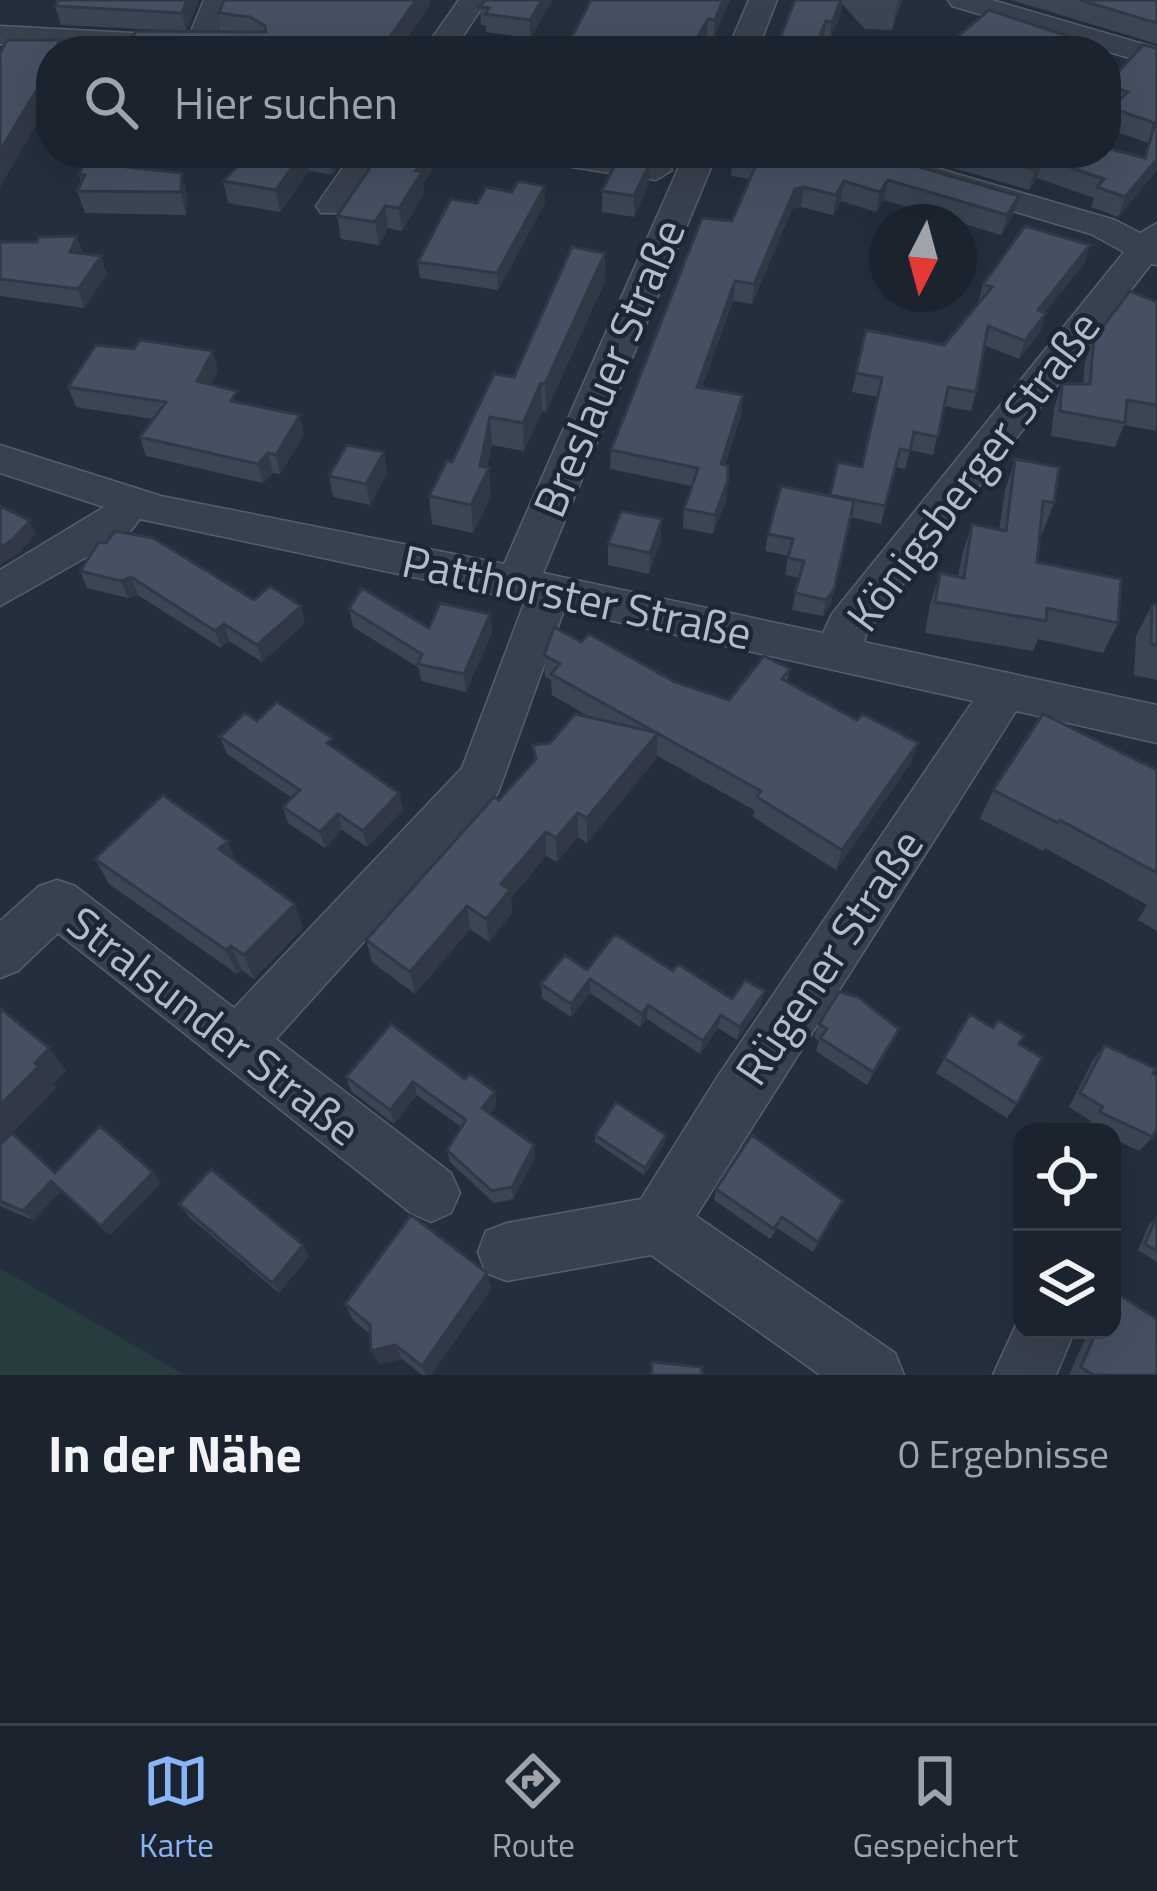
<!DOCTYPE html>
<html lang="de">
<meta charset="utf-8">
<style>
body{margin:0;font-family:"Titillium Web",sans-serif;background:#242b36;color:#f1f3f6}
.controls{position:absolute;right:36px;bottom:36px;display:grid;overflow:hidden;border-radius:24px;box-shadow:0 12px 48px #0002}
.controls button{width:108px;height:108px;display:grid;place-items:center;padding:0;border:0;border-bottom:3px solid #39404a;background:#1b232e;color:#f1f3f6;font:60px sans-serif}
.compass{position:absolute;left:869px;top:204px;width:108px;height:108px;border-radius:50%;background:#1b232e;box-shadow:0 12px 48px #0002;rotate:186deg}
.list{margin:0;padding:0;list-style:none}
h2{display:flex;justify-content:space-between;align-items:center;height:156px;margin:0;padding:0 48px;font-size:51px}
h2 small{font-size:39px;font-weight:400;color:#a0a4aa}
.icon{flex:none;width:66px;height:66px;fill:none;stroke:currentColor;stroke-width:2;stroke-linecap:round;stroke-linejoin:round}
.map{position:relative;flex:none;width:1157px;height:1375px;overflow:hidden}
.search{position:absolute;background:#1b232e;box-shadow:0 12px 48px #0002;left:36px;right:36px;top:36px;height:132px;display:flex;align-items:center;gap:30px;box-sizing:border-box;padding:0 42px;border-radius:48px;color:#a0a4aa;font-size:45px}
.sheet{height:348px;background:#1b232e}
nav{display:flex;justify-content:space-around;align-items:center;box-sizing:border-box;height:168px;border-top:3px solid #39404a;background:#1b232e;font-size:33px;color:#a0a4aa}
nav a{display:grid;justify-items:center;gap:6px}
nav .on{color:#8ab4f8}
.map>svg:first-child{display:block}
.green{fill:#263c3f}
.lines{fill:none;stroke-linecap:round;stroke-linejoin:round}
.minor-casing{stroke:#565f6c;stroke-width:3}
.minor{fill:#38414e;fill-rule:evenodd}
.wall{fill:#3b4654}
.shaded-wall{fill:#303945}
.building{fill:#455162;stroke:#303945;stroke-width:3}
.labels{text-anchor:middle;stroke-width:9;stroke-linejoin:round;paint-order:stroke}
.street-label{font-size:45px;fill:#b4bcc9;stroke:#1d2633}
</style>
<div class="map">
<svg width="1157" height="1375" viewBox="0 0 1157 1375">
<rect width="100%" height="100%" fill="#242f3e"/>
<!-- green -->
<path class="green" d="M0,1268L185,1375H0Z"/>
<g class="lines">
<!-- minor casing -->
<g class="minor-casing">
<path id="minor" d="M204,0H232L217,39L252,42L267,51L0,44V26L189,36Z
M459,0H487L453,51H423Z
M749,0H777L757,51H727Z
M948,0H992L1157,48V66L952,6Z
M353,153H385L345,213H321L316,206Z
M530,153H608L667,163L672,170L656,180L546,163Z
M685,153H717L543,573L823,633L832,614L1124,252L1091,234L840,160L835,153H885L1115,220L1140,233L1157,223V265L1151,264L867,631L864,642L1157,705V743L1016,711L696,1216L895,1353L904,1375H820L651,1255L507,1281L486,1273L478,1252L486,1231L507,1223L641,1199L718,1076L973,701L564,610L498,793L276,1039L451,1173L460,1193L451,1213L431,1222L411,1213L58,933L18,971L0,978V921L39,886L57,880L75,886L234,1008L462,768L525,601L140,519L129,533L0,606V570L104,507L0,473V445L161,496L504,564Z
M1022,1312V1330H1075L1056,1375H993Z"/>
</g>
<!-- minor -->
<use href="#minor" class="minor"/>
</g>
<!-- wall -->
<path class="wall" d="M224,0H430V5L398,51L182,31L61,25L55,6L198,2L186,31L223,32L219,13Z
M485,0H553L530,38L486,32V25H481L480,7Z
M730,0L713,39L707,38L700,51H569V42Z
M795,0H902L892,30L865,29L842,4L841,13L829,41L823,40L819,51H775Z
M1011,0H1157V44Z
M952,41L1067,51H949Z
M1157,48V170L1118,217L1091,207L1094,198L1037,178L1029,190L901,153H1106L1144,157L1148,143L1106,128L1111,109L1106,107V87Z
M51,51V113H43L0,187V53Z
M88,153H147L141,169L182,173L187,195L186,215L85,213L77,191L81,182L79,175Z
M251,153H349L332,175L309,171L280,212L228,203L223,181Z
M373,153H443L423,185L424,194L402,231L388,228L379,245L341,239L337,216L369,170L368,160Z
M635,153H660L659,157Z
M733,156L1019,196L1013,216L1001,235L884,200L876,212L841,201L833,215L801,207L792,209L752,304L733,301L702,387L743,395L741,415L725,465L728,480L726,500L713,534L683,528L684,509L692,486L610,469L611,450L732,221L750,179L731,176Z
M649,183L634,217L602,212V191Z
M545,186V203L498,290L420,278L418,262L477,203L512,192Z
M0,242L83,254L107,274L84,308L0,296Z
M1090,245L1084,264L1045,312L1040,332L1019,359L984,345L976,392L971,411L944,406L933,455L910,450L905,469L895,467L881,524L850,517L830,606L823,616L792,610L799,578L785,575L788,556L765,551L768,534L829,496L862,467L878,397L852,392L866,330L944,345L978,303L983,284Z
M605,253V281L546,412L542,411L524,451L492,445L487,468L491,496L473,533L432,524L429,496L452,462Z
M1157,302L1156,431L1124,425L1115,447L1051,436L1054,408L1062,384H1083L1085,362L1094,338Z
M218,371L211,384L240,403L304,435L280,474L273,473L263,483L146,456L140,437L153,419L76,407L68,387Z
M384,452L387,473L370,505L333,497L329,476Z
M1015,459L1054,503L1042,534L1039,533L1037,562L1118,623L1103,653L1038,639L1033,651L925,633L930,604L940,573L958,577L962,555L972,524L999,530L1005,490Z
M661,540L649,574L608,565V544Z
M99,542L254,600L305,623L262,662L229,641L221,648L138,595L128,598L87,588L80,571Z
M1152,605H1157V680L1134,675L1136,636Z
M349,609L429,628L490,614L492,632L466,692L421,681L419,668L353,627Z
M581,642L675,682L729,700L790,669L787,682L857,720L918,743L910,764L836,870L753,817L754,810L656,755V759L587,843L578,837L557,862L546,856L511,898L512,913L489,942L470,929L415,994L372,962L366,940L499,800L534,761L533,745L550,743L591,718L552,695L551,680L545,677L544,655Z
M257,721L335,748L399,793L403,810L367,847L342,830L325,848L288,823L283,807L292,798L227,754L220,737Z
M1157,770V931L1138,920L1147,905L1045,848L1043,851L980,819L993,790Z
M95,859L236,861L303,928L254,979L242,970L237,974L109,884Z
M673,971L732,999L761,1005L737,1040L718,1028L700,1054L647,1019L640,1027L590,993L571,1017L542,998L541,984Z
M0,1008L49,1048L66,1070L53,1084L56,1088L12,1133L55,1173L161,1183L110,1235L61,1191L33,1220L0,1206Z
M970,1014L1019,1044L1017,1104L1007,1118L936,1073Z
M819,1024L893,1042L867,1085L816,1051L819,1041L814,1037Z
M1105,1045L1153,1074V1137L1139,1151L1112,1138V1132H1100L1088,1126L1091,1121L1069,1107L1093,1060Z
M346,1077L465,1079L495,1092L496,1105L490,1114L534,1145L535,1158L513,1199L494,1203L450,1162L447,1150L461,1127L417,1095L394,1124L351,1091Z
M595,1135L665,1142L644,1175L595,1142Z
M716,1189L843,1200L813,1252L777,1228L770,1239L714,1200Z
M179,1204L309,1256L279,1293L188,1216Z
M1156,1218L1157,1262L1138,1250L1149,1224Z
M487,1273L491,1289L431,1375H422L402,1359L379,1364L370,1334L353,1320L345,1304Z
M1115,1292L1157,1375H1069L1089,1330H1112V1294Z"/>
<!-- shaded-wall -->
<path class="shaded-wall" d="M187,0H198V2L186,31L182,13Z
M416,0H430V5L398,51H380Z
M542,0H553L530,38V20Z
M723,0H730L713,39L715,20Z
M841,0H842L841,13L829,41L832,22Z
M898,0H902L892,30Z
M708,19L707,38L700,51H690Z
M826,21L823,40L819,51H814Z
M1071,37L1067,51H1057Z
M36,91L43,113L0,187V151Z
M132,153H147L134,189L127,167Z
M302,153H306L309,171L280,212L276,190Z
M328,153H349L332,175Z
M427,153H443L423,185L424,194L402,231L399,208L416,171Z
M1043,158L1037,178L1029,190L1035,170Z
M1157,159V170L1118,217L1125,197Z
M650,163L649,183L634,217V196Z
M182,173L187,195L186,215L181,192Z
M888,180L884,200L876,212L880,192Z
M844,181L841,201L833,215L836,195Z
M545,186V203L498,290L497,273Z
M804,187L801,207L792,209L752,304L754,284L795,189Z
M1019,196L1013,216L1001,235L1007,215Z
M385,206L388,228L379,245L375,222Z
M77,236L83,254L70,252Z
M1090,245L1084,264L1032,328L1038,310Z
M605,253V281L546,412L545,384Z
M101,256L107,274L84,308L78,289Z
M735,281L733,301L695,406L697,387Z
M1046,313L1040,332L1019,359L1025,341Z
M213,351L218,371L202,400L197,381Z
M541,383L542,411L524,451L523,423Z
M743,395L741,415L719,484L721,464Z
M300,415L304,435L280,474L276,455Z
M490,417L492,445L486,473L489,468L491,496L473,533L471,505Z
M384,452L387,473L370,505L366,484Z
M268,453L273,473L263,483L258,464Z
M728,480L726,500L713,534L715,515Z
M662,519L661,540L649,574L650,553Z
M30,521L36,534L19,553L0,565V548Z
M131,577L138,595L128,598L121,581Z
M834,590L830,606L823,616L826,600Z
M301,606L305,623L262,662L257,645Z
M490,614L492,632L466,692L464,674Z
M224,624L229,641L221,648L215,631Z
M658,733L656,759L587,843V818Z
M918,743L910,764L836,870L842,850Z
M399,793L403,810L367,847L363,831Z
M578,813V837L557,862L556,838Z
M338,814L342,830L325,848L320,832Z
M546,832V856L511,898L512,913L489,942L486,919L501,884Z
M228,841L238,867L219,849Z
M295,904L303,928L254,979L244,955Z
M467,906L470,929L415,994L410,972Z
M231,946L242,970L237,974L226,950Z
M590,979V993L571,1017V1004Z
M765,991L761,1005L737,1040L740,1027Z
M648,1005L647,1019L640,1027L642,1014Z
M721,1015L718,1028L700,1054L703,1041Z
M899,1029L893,1042L867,1085L873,1072Z
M49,1048L66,1070L53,1084L56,1088L0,1145V1105Z
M413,1082L417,1095L394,1124L390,1110Z
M495,1092L496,1105L484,1121L482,1108Z
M666,1135L665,1142L644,1175L645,1168Z
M534,1145L535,1158L513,1199L512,1187Z
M153,1172L161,1183L110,1235L101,1226Z
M51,1181L61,1191L33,1220L23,1211Z
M303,1245L309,1256L279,1293L272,1283Z
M487,1273L491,1289L431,1375H426L422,1366Z
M395,1345L402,1359L379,1364L371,1351Z"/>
<!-- building -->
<path class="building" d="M58,0H187L182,13L55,6Z
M224,0H416L380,51H124L136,31L266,32L265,26L250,17L219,13Z
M485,0H542L530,20L485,14L489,8L480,7Z
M591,0H723L715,20L708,19L690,51H615L616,49L569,42Z
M795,0H841L832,22L826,21L814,51H775Z
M1080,0H1157V23Z
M989,10L1071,37L1057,51H979L952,41Z
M7,40H60L54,51H51V58L48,65H51V91H36L0,151V53Z
M1143,45L1157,48V159L1125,197L1097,187L1104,179L1043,158L1035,170L974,153H1106V148L1145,158L1155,123L1111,108L1128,92L1106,85Z
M88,153H132L127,167L182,173L181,192L77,191L85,175H79Z
M251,153H302L276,190L223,181Z
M373,153H427L416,171L422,172L399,208L385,206L375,222L337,216L374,162L368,160Z
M735,153H871L1019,196L1007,215L888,180L880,192L844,181L836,195L804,187L795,189L754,284L735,281L697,387L743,395L721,464L728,466V480L715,515L684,509L698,468L611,450L702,218L732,221L758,160L733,156Z
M618,158L650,163L634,196L602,191Z
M518,181L545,186L497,273L418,262L451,199L477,203L486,187L512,192Z
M1025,226L1090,245L1038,310L1046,313L1025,341L988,326L976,392L948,387L938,437L914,432L910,451L900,449L885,506L830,495L838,462L862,467L882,378L856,373L866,330L944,345L992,287L983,284Z
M77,236L70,252L101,256L78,289L0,279V242H37L39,237Z
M572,247L605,253L545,384L541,383L523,423L490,417L480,466L489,468L471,505L429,496L447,461L452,462L494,374L514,377Z
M1130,291L1157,302V405L1127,400L1125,423L1060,411L1062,384H1090L1094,338Z
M140,340L213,351L197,381L237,391L231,401L300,415L276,455L268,453L258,464L140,437L166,402L68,387L96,345L134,349Z
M347,445L384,452L366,484L329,476Z
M1015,459L1059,467L1054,503L1043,501L1037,562L1121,579L1118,623L1047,608L1046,621L935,602L940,573L964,578L972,524L1006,531Z
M781,486L854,501L834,590L826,600L795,593L804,561L788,558L793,539L768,534Z
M0,506L30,521L12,540L0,548Z
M621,511L662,519L650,553L608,544Z
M115,531L153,538L254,600L270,586L301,606L257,645L224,624L215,631L131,577L121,581L80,571L99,542L106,543Z
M362,588L429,628L440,603L490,614L464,674L418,664L422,654L349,609Z
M1152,605H1157V645L1151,644Z
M554,627L581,642L589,634L675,682L729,700L764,656L790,669L782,679L857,720L862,714L918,743L842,850L757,797L761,791L551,674L560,664L544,655Z
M277,702L332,738L327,743L399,793L363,831L338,814L320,832L283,807L300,790L220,737L245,713L257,721Z
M575,714L658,733L587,818L578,813L556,838L546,832L501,884L510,890L486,919L467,906L410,972L366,940L494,797L499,800L536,759L533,745L550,743Z
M1043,714L1157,770V873L1060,820L1058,823L993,790Z
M163,795L228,841L219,849L295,904L244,955L231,946L226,950L95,859Z
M615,934L673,971L678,964L732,999L745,980L765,991L740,1027L721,1015L703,1041L648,1005L642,1014L590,979L571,1004L541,984L565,955L587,970Z
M839,992L858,997L899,1029L873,1072L820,1038L827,1029L819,1024Z
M0,1008L49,1048L35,1063L39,1066L0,1105Z
M970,1014L993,1028L998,1020L1024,1036L1019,1044L1042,1058L1017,1104L944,1058Z
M391,1024L465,1079L470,1074L495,1092L482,1108L534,1145L512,1187L492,1191L447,1150L466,1120L413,1082L390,1110L346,1077Z
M1105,1045L1156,1069L1153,1074L1157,1076V1128L1153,1137L1100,1112L1103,1107L1080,1093Z
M616,1102L666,1135L645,1168L595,1135Z
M100,1126L153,1172L101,1226L51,1181L23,1211L0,1201V1145L12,1133L55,1173Z
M752,1135L843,1200L818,1242L782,1217L774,1229L716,1189Z
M211,1169L303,1245L272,1283L179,1204Z
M411,1215L487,1273L422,1366L395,1345L371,1351L370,1325L345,1304Z
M1156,1218H1157V1251L1145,1244Z
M1115,1292L1157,1319V1375H1093L1081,1367L1097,1330H1112V1298Z
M652,1362L702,1367V1375H652Z"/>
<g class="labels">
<!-- street labels -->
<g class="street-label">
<text transform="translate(609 368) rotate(-67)" y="16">Breslauer Straße</text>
<text transform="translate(973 471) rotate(-53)" y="16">Königsberger Straße</text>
<text transform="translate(577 597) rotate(12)" y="16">Patthorster Straße</text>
<text transform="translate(829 957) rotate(-56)" y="16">Rügener Straße</text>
<text transform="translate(214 1026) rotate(38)" y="16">Stralsunder Straße</text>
</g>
</g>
</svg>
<div class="controls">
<button><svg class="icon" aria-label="locate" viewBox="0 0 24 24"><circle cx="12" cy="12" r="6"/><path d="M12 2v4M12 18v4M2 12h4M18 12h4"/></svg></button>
<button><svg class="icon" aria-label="layers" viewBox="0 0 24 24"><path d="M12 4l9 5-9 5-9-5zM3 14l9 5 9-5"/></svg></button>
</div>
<svg class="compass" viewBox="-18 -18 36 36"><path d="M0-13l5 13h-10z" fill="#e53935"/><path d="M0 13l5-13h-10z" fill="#a0a4aa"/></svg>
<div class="search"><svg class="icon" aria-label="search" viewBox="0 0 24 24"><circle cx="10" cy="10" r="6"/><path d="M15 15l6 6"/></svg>Hier suchen</div>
</div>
<section class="sheet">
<h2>In der Nähe<small>0 Ergebnisse</small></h2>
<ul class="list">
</ul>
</section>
<nav>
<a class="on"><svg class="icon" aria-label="map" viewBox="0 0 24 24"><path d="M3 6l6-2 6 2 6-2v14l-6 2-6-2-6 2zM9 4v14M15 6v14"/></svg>Karte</a>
<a><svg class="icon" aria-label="directions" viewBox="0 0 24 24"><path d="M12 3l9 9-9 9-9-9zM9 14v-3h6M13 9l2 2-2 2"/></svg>Route</a>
<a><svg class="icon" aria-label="saved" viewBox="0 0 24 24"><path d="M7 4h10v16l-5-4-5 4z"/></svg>Gespeichert</a>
</nav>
